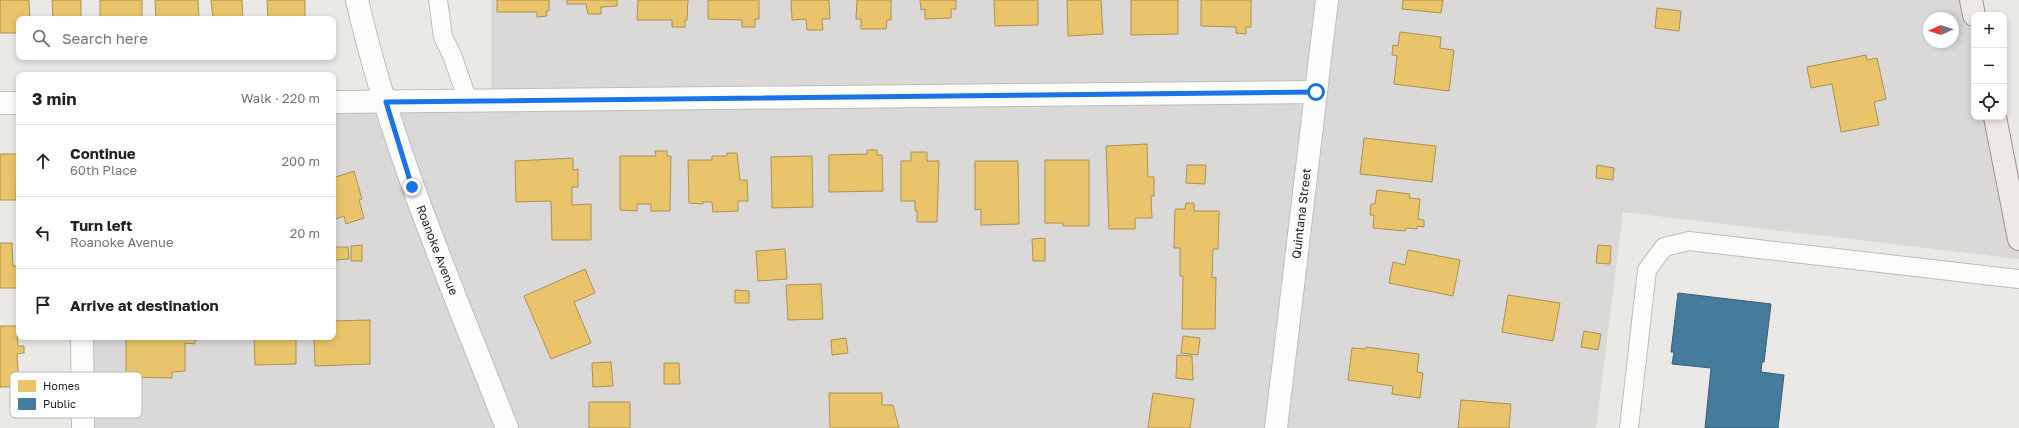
<!DOCTYPE html>
<meta charset="utf-8">
<style>
body{margin:0;font-family:"Golos Text",sans-serif;background:#f6f6f6;color:#202124}
.controls{position:absolute;right:12px;top:12px;display:grid;overflow:hidden;border-radius:8px;box-shadow:0 2px 6px #0003}
.controls button{width:36px;height:36px;display:grid;place-items:center;padding:0;border:0;border-bottom:1px solid #e0e0e0;background:#fff;color:#202124;font:20px sans-serif}
.compass{position:absolute;left:1923px;top:12px;width:36px;height:36px;border-radius:50%;background:#fff;box-shadow:0 2px 6px #0003;rotate:267deg}
.stop{position:absolute;width:12px;height:12px;margin:-9px;border:3px solid #1a73e8;border-radius:50%;background:#fff}
.stop.end{background:#1a73e8;border-color:#fff;box-shadow:0 1px 4px #0008}
.list{margin:0;padding:0;list-style:none}
h2{display:flex;justify-content:space-between;align-items:center;height:52px;margin:0;padding:0 16px;font-size:17px}
h2 small{font-size:13px;font-weight:400;color:#757577}
.list li{display:grid;grid-template-columns:26px 1fr auto;gap:12px;align-items:center;box-sizing:border-box;height:72px;padding:0 16px;border-top:1px solid #e0e0e0}
.list b{display:block;font-size:15px;white-space:nowrap}
.list p{margin:0;font-size:13px;white-space:nowrap;color:#757577}
.list em{font-size:13px;font-style:normal;color:#757577}
.icon{flex:none;width:22px;height:22px;fill:none;stroke:currentColor;stroke-width:2;stroke-linecap:round;stroke-linejoin:round}
.map{position:relative;flex:none;width:2019px;height:428px;overflow:hidden}
.search{position:absolute;background:#fff;box-shadow:0 2px 6px #0003;left:16px;top:16px;width:320px;height:44px;display:flex;align-items:center;gap:10px;box-sizing:border-box;padding:0 14px;border-radius:8px;color:#757577;font-size:15px}
.panel{position:absolute;background:#fff;box-shadow:0 2px 6px #0003;left:16px;top:72px;width:320px;height:268px;border-radius:8px}
.map>svg:first-child{display:block}
.residential{fill:#dad9d7;fill-rule:evenodd}
.homes{fill:#e9c46a;stroke:#ac9253}
.public{fill:#457b9d;stroke:#395f77}
.lines{fill:none;stroke-linecap:round;stroke-linejoin:round}
.service-casing{stroke:#bebebc;stroke-width:20}
.minor-casing{stroke:#bebebc;stroke-width:24}
.primary-casing{stroke:#9f9386;stroke-width:24}
.service{stroke:#fcfcfb;stroke-width:18}
.minor{stroke:#fcfcfb;stroke-width:22}
.primary{stroke:#eee9e5;stroke-width:22}
.route{stroke:#1a73e8;stroke-width:5}
.labels{text-anchor:middle;stroke-width:4;stroke-linejoin:round;paint-order:stroke}
.street-label{font-size:12px;fill:#1d1d1d;stroke:#fff}
.key{fill:#fff;stroke:#bbb;stroke-width:1}
.key-label{font-size:11px;fill:#1d1d1d}
</style>
<div class="map">
<svg width="2019" height="428" viewBox="0 0 2019 428">
<rect width="100%" height="100%" fill="#ebe9e6"/>
<!-- residential -->
<path class="residential" d="M491,0H1971L1974,15V117H1995L2019,239V259L1623,212L1596,428H83L81,337H333V102L491,100ZM1929,18H1953V42H1929Z"/>
<!-- homes -->
<path class="homes" d="M0,0H29L30,19H19V33H0Z
M52,0H81V19H53Z
M100,0H142V19H100Z
M155,0H198L199,19H156Z
M211,0H242L243,19H213Z
M267,0H305V19H268Z
M497,0H549V11H546L547,16L537,17V12H497Z
M567,0H617V6L601,7V14H588L586,4H567Z
M638,0H688L687,20H685V27H672V20H637Z
M708,0H759V19H755V27H742V20L708,19Z
M791,0H829L830,19H822L823,30H807L806,19L792,20Z
M857,0H891V20H887L886,29H861V19H856Z
M920,0H956V9H951V18L925,19V9L921,10Z
M994,0H1038V25L995,26Z
M1067,0H1101L1103,34L1068,36Z
M1131,0H1178V34L1131,35Z
M1201,0H1251V27H1246V34L1236,33V27L1201,26Z
M1403,0H1443L1441,13L1402,9Z
M1657,8L1681,11L1679,31L1655,28Z
M1400,32L1441,37L1440,48L1454,50L1449,91L1394,84L1397,56L1392,55L1393,45L1398,46Z
M1866,55L1867,60L1877,58L1886,99L1874,102L1879,125L1841,132L1832,84L1811,88L1807,67Z
M1364,138L1436,146L1432,182L1360,174Z
M1147,144L1148,177H1154V196H1151L1152,218H1135V229H1109L1106,146Z
M867,150H877V155H882L883,191L829,192V155L867,154Z
M655,151H667V156H671L670,211H651V204H637V211L620,210V156H656Z
M911,152H927V161H939L937,222H917V211H915V201H901V161H911Z
M727,153H737L740,180H747L748,201H738V211L713,212L712,202H703V204L689,203L688,160H712V156H727Z
M0,154H17L16,200H0Z
M812,156L813,207L772,208L771,157Z
M573,158V170L578,169V187H572V205L591,204V240H552L551,201L516,202L515,161Z
M1045,160H1089V226H1063V223H1045Z
M975,161H1018L1019,224L981,225V209L975,210Z
M1187,165H1206L1205,184L1186,183Z
M1597,165L1614,168L1613,180L1596,178Z
M354,171L362,199L359,200L364,218L346,224L344,216L333,220V178Z
M1377,190L1410,194L1409,198L1420,199L1418,219L1424,220V227L1417,226V229L1406,228L1405,231L1373,228L1374,215H1370L1371,204H1375Z
M1186,203H1194V211H1219L1218,249H1213L1212,278L1216,277L1215,329H1182L1183,276H1180V248H1174L1175,209H1185Z
M1045,238V261H1033L1032,239Z
M0,243H12L13,266H19V288H0Z
M362,245V261H351V246Z
M1598,245L1611,246L1610,264L1596,263Z
M334,247H348L349,259L335,260Z
M785,249L787,279L758,281L756,251Z
M1408,250L1460,260L1453,296L1389,283L1393,262L1405,265Z
M585,269L595,293L574,302L591,343L551,359L524,296Z
M821,284L823,319L788,320L786,285Z
M735,290L749,291V303H735Z
M1508,295L1560,303L1553,341L1502,332Z
M370,320V364L315,366L314,337H333V321Z
M0,326H17L18,346H24V353L17,354L19,387H0Z
M1584,331L1601,334L1598,350L1581,347Z
M1183,336L1200,338L1198,355L1181,353Z
M126,337H195V344L185,343V371L172,372V378L126,377Z
M254,337H296V364L255,365Z
M846,338L848,353L832,355L831,340Z
M1366,347L1419,354L1417,372L1423,373L1420,398L1392,394L1393,386L1348,380L1352,348L1366,349Z
M1177,355L1192,356L1193,380L1176,378Z
M611,362L613,386L593,387L592,363Z
M664,363H679L680,384H664Z
M829,393H882V405H893L899,428H830Z
M1153,393L1194,399L1190,428H1148Z
M1461,400L1511,404L1509,428H1458Z
M589,402H630V428H589Z"/>
<!-- public -->
<path class="public" d="M1678,293L1771,304L1764,362H1762L1761,372L1784,375L1778,428H1705L1711,368L1672,364L1674,352H1671Z"/>
<g class="lines">
<!-- service casing -->
<g class="service-casing">
<path id="service" d="M438,0L443,37L452,55L468,101
M1629,428L1647,270L1664,247L1689,241L2019,279"/>
</g>
<!-- minor casing -->
<g class="minor-casing">
<g id="minor">
<path id="s1" d="M357,0C391,148 452,287 507,428"/>
<path d="M333,102L1316,92"/>
<path d="M0,103H19"/>
<path d="M82,337L83,428"/>
<path id="s2" d="M1276,428L1327,0"/>
</g>
</g>
<!-- primary casing -->
<g class="primary-casing">
<path id="primary" d="M1971,0L1974,15
M1995,117L2019,239"/>
</g>
<!-- service -->
<use href="#service" class="service"/>
<!-- minor -->
<use href="#minor" class="minor"/>
<!-- primary -->
<use href="#primary" class="primary"/>
</g>
<g class="lines">
<!-- route -->
<path class="route" d="M412,187L386,102L1316,92"/>
</g>
<g class="labels">
<!-- street labels -->
<g class="street-label">
<text dy="4" stroke="none"><textPath href="#s2" startOffset="216">Quintana Street</textPath></text>
<text dy="4" stroke="none"><textPath href="#s1" startOffset="263">Roanoke Avenue</textPath></text>
</g>
</g>
<!-- legend -->
<rect x="10" y="372" width="132" height="46" rx="6" class="key"/>
<rect x="18" y="380" width="18" height="12" fill="#e9c46a"/>
<rect x="18" y="398" width="18" height="12" fill="#457b9d"/>
<g class="key-label">
<text x="43" y="390">Homes</text>
<text x="43" y="408">Public</text>
</g>
</svg>
<div class="controls">
<button>+</button>
<button>−</button>
<button><svg class="icon" aria-label="locate" viewBox="0 0 24 24"><circle cx="12" cy="12" r="6"/><path d="M12 2v4M12 18v4M2 12h4M18 12h4"/></svg></button>
</div>
<svg class="compass" viewBox="-18 -18 36 36"><path d="M0-13l5 13h-10z" fill="#e53935"/><path d="M0 13l5-13h-10z" fill="#757577"/></svg>
<div class="stop" style="left:1316px;top:92px"></div>
<div class="stop end" style="left:412px;top:187px"></div>
<div class="search"><svg class="icon" aria-label="search" viewBox="0 0 24 24"><circle cx="10" cy="10" r="6"/><path d="M15 15l6 6"/></svg>Search here</div>
<section class="panel">
<h2>3 min<small>Walk · 220 m</small></h2>
<ul class="list">
<li><svg class="icon" aria-label="ahead" viewBox="0 0 24 24"><path d="M12 20V5M6 11l6-6 6 6"/></svg><div><b>Continue</b><p>60th Place</p></div><em>200 m</em></li>
<li><svg class="icon" aria-label="left" viewBox="0 0 24 24"><path d="M17 20v-9H6M10 6l-5 5 5 5"/></svg><div><b>Turn left</b><p>Roanoke Avenue</p></div><em>20 m</em></li>
<li><svg class="icon" aria-label="arrive" viewBox="0 0 24 24"><path d="M6 21V4h12l-3 4 3 4H6"/></svg><div><b>Arrive at destination</b></div></li>
</ul>
</section>
</div>
